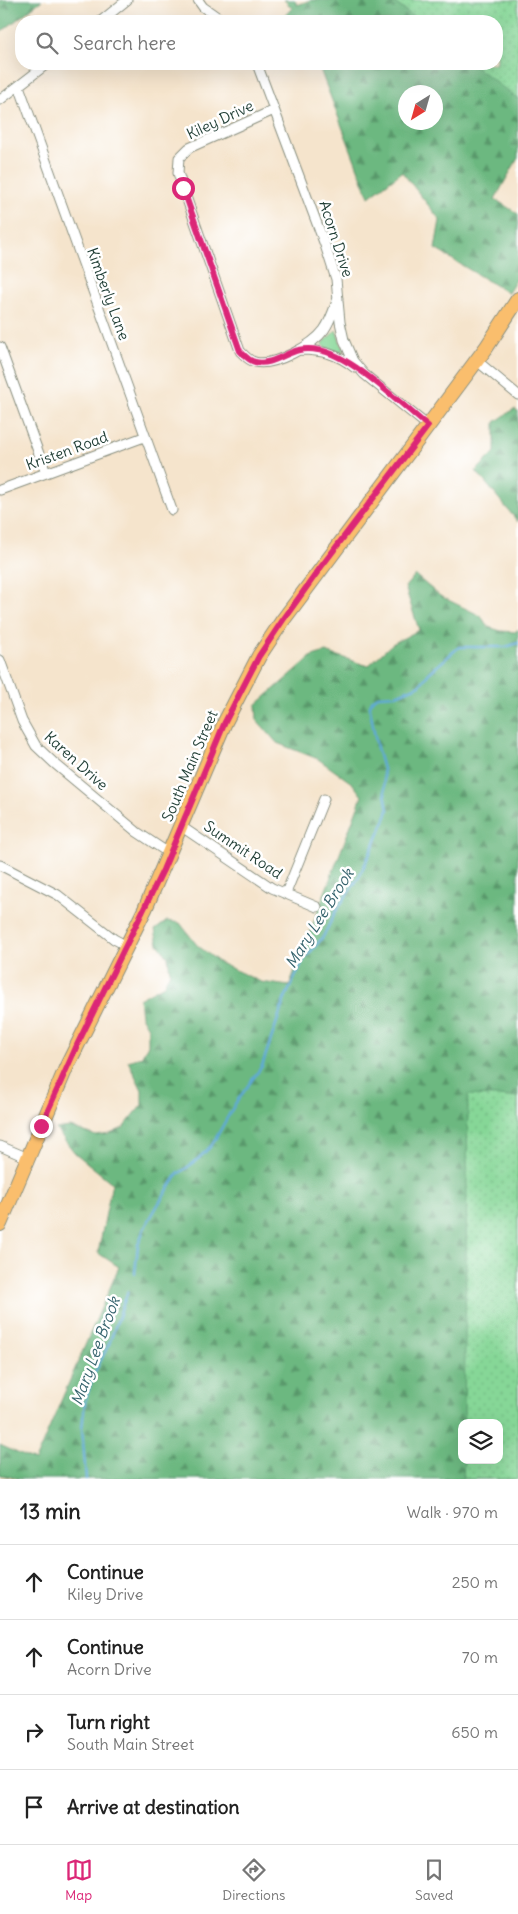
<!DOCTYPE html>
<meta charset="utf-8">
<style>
body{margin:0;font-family:Delius,sans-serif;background:#f2f2f2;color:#222}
.controls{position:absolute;right:15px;bottom:15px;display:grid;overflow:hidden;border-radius:10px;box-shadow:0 5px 20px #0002}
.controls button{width:45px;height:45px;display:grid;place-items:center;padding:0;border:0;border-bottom:1px solid #e0e0e0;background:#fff;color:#222;font:25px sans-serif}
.compass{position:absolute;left:398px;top:85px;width:45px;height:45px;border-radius:50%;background:#fff;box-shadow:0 5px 20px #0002;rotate:217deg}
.stop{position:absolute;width:15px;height:15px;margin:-11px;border:4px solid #db2777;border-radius:50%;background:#fff}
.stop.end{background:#db2777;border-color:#fff;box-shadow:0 1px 5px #0008}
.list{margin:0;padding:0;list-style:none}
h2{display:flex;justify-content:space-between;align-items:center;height:65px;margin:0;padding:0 20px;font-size:21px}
h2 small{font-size:16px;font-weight:400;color:#767676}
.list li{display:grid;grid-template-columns:32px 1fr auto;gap:15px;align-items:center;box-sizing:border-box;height:75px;padding:0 20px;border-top:1px solid #e0e0e0}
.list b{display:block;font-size:19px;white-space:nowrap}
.list p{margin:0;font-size:16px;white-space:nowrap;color:#767676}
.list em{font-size:16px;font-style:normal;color:#767676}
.icon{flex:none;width:28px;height:28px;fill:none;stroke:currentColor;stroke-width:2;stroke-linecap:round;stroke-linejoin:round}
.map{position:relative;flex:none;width:518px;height:1479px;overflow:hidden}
.search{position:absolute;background:#fff;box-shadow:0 5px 20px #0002;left:15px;right:15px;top:15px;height:55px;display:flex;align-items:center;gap:12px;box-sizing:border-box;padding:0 18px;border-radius:20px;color:#767676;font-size:19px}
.sheet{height:365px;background:#fff}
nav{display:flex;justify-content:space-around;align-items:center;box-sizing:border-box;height:70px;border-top:1px solid #e0e0e0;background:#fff;font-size:14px;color:#767676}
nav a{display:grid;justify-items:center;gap:2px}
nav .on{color:#db2777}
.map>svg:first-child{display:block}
.grass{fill:#86d797;stroke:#528a66}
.forest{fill:url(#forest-firs);stroke:#467a5a;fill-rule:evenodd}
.park{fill:url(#park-dots);stroke:#528a66}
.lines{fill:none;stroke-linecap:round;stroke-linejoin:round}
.stream{stroke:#5fa9d7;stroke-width:2.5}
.street-casing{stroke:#8a9080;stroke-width:11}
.primary-casing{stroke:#8a9080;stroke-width:16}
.street{stroke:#fff;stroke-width:9}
.primary{stroke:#fabe6d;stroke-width:14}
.route{stroke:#db2777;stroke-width:6}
.labels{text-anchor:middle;stroke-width:5;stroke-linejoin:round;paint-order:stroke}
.street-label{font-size:15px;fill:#1f3d34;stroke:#fff}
.water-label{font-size:16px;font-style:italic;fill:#35636d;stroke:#fff}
</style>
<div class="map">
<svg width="518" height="1479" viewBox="0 0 518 1479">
<defs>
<pattern id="forest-firs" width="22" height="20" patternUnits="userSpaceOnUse" patternTransform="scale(1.25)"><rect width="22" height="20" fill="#6cb880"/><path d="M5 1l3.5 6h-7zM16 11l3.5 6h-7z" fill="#58976a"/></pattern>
<pattern id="park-dots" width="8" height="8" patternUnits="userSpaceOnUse" patternTransform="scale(1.25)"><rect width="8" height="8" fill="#86d797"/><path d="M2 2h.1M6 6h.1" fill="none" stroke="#73b983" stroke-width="1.8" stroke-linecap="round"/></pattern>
</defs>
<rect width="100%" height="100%" fill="#fff"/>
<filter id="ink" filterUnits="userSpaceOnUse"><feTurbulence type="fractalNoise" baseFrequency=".02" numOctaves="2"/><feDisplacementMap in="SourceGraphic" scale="10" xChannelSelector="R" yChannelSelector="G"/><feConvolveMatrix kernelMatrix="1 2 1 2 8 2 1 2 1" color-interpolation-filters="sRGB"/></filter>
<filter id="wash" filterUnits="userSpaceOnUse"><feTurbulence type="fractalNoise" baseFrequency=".0096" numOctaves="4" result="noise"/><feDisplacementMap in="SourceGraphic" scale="20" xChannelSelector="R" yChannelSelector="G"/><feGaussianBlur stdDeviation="1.12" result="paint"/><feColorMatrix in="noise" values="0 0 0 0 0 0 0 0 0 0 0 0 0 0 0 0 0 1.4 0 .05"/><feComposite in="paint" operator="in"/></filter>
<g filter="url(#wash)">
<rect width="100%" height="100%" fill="#f5e4cc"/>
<!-- grass -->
<path class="grass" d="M336,330L343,349L342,353L324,347L322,344Z"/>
<!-- forest -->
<path class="forest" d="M0,0H42L0,33Z
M284,0H295L297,5L311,0H391L419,21H280L292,8Z
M318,64H475L518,97V158L495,199L518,214V277L508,293L435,249L440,220L402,172L369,197ZM406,92H436V122H406Z
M514,409L518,411V522L476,471L495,452V422Z
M415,575L440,596L481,616L488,627L501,631L515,632L518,629V1479H21L0,1475V1445L35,1461L119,1267L98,1253L112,1183L75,1153L56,1129L70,1127L96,1136L110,1134L123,1128L142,1105V1090L128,1061L141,1057L148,1045V1028L141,1016L139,999L164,985L170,972L168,957L158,944L155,930L167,921L180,923L197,945L220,963L261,982L289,986L362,796L353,784L318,759L277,743L257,720L256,705L312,656L326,652L368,666L392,644L419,630L405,587ZM462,1423H499V1460H462Z"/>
<!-- park -->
<path class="park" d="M391,0H518V99L472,64H497V21H419Z
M468,1095L518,1097V1479H463L464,1460H499V1423H464Z"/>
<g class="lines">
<!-- stream -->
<path class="stream" d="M135,1273L138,1245L144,1229L159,1203L178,1174L196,1161L212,1145L235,1104L262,1066L285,998L303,961L323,937L336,911L359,877L383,825L388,810L385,794L383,769L377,748L370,709V705L373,699L378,696L396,695L420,685L429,673L459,647H506L518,643
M86,1479L82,1428L85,1402L93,1376L109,1344L128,1291"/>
</g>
</g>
<g filter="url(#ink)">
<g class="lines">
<!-- street casing -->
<g class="street-casing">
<path id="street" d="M198,0L203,7L223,21
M101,21L127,0
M257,64L325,245L336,279L340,322L344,340L353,361L364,374L428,426
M19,86L172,510
M0,100L47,64
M274,110L189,148L179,158L178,173L183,188L240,351C244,355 249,361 255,362C274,367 313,345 324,330C331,320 334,309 338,298
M0,347L46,473
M300,350C322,350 338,354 355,368
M476,360L518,395
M0,490L144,437
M0,660L22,721L36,746L54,763L137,832L170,854
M182,827L272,888L317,907
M0,865L58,895L114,939L127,946
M286,893L324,799
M0,1146L28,1158"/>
</g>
<!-- primary casing -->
<g class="primary-casing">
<path id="primary" d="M0,1224L66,1068L145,909L225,722L259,656L283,620L428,426L486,348L518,299"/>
</g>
<!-- street -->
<use href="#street" class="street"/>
<!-- primary -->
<use href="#primary" class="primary"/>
</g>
</g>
<g class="lines" filter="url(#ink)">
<!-- route -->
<path class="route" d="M41,1126L78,1043L163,870L225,722L259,656L283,620L321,567L428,426C402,405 350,354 318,350C313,349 304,349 299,350C285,353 271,366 255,362C249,361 244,355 240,351L183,188"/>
</g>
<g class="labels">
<!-- street labels -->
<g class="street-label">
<text transform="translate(220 120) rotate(-25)" y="5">Kiley Drive</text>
<text transform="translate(336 239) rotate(72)" y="5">Acorn Drive</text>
<text transform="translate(108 294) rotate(70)" y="5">Kimberly Lane</text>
<text transform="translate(67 451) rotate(-20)" y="5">Kristen Road</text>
<text transform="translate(76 761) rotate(42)" y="5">Karen Drive</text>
<text transform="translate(190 766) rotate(-67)" y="5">South Main Street</text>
<text transform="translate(243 850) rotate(34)" y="5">Summit Road</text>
</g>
<!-- water labels -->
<g class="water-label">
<text transform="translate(319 918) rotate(-58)" y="6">Mary Lee Brook</text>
<text transform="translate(95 1351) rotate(-70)" y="6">Mary Lee Brook</text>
</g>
</g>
</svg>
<div class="controls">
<button><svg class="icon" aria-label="layers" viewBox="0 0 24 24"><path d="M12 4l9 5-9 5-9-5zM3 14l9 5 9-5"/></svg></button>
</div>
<svg class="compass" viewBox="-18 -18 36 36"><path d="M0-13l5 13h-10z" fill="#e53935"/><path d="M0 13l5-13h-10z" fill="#767676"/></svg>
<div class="stop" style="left:183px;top:188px"></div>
<div class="stop end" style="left:41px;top:1126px"></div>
<div class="search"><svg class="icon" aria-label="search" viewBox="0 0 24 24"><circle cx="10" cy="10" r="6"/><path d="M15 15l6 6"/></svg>Search here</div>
</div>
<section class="sheet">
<h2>13 min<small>Walk · 970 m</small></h2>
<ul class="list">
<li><svg class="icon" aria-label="ahead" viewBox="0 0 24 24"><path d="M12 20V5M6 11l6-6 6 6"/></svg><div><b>Continue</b><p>Kiley Drive</p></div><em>250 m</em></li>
<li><svg class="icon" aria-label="ahead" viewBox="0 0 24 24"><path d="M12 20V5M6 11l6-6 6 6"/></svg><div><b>Continue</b><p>Acorn Drive</p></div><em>70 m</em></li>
<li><svg class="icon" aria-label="right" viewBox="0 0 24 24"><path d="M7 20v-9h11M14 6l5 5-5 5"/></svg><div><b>Turn right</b><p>South Main Street</p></div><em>650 m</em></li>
<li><svg class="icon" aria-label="arrive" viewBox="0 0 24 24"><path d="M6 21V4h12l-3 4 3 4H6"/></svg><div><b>Arrive at destination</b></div></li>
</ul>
</section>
<nav>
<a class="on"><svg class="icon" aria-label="map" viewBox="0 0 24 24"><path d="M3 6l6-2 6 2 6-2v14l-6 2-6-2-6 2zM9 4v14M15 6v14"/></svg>Map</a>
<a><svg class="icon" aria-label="directions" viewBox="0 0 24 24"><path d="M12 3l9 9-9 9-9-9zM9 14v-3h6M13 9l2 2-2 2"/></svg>Directions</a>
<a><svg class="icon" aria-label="saved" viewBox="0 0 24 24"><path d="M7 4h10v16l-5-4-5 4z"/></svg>Saved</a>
</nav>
